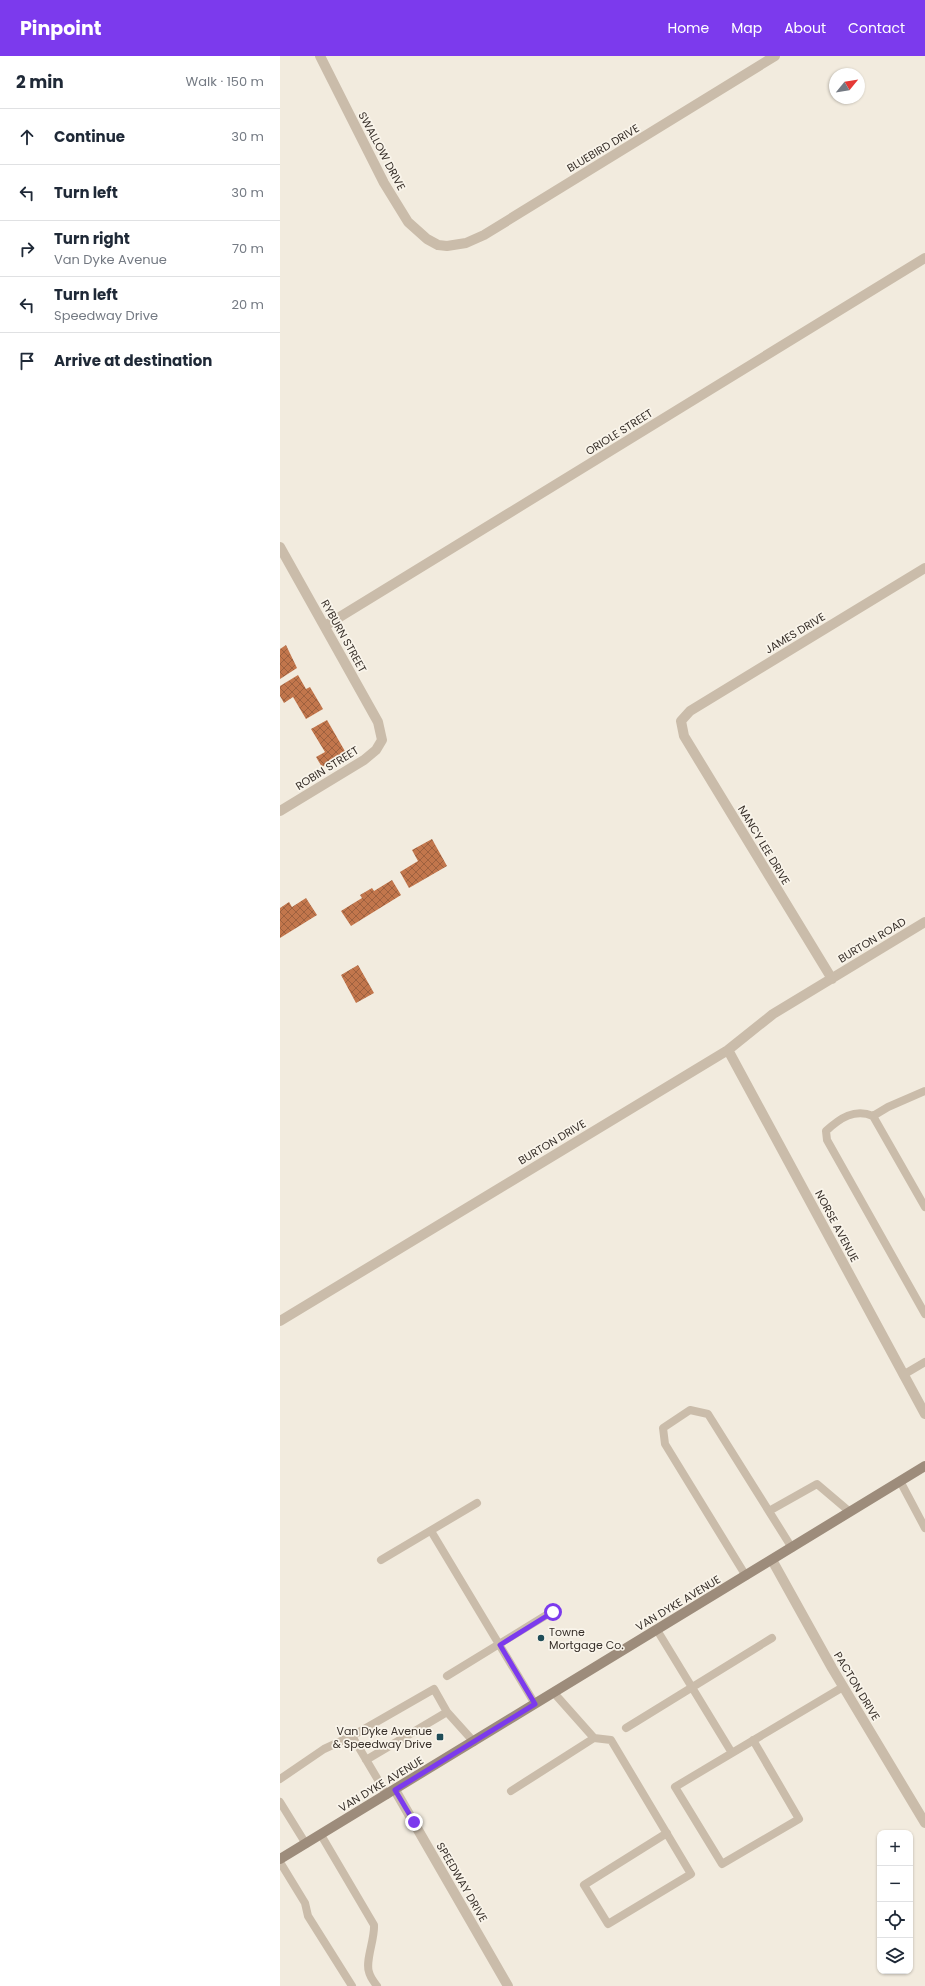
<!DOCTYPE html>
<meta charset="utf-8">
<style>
body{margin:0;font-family:Poppins,sans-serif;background:#f6f6f7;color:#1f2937}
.controls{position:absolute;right:12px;bottom:12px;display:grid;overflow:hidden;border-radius:8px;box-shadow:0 1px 3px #0004}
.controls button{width:36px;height:36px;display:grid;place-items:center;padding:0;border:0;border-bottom:1px solid #e0e1e3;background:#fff;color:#1f2937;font:20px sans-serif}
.compass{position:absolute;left:549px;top:12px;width:36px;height:36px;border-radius:50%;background:#fff;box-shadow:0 1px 3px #0004;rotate:60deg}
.stop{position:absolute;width:12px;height:12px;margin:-9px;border:3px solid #7c3aed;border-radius:50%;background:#fff}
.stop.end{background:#7c3aed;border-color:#fff;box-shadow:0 1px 4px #0008}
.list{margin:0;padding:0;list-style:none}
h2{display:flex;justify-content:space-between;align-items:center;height:52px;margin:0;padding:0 16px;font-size:17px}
h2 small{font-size:13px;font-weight:400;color:#747a83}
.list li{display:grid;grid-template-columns:26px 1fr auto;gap:12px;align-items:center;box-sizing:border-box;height:56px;padding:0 16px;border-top:1px solid #e0e1e3}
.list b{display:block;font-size:15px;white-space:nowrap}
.list p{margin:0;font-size:13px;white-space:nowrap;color:#747a83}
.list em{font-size:13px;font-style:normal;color:#747a83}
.icon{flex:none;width:22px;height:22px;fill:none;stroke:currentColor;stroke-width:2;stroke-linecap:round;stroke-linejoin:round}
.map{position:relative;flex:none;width:645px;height:1930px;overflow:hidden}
header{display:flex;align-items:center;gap:24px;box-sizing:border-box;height:56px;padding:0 20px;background:#7c3aed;color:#fff}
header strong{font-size:19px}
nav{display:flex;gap:22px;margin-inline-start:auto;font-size:14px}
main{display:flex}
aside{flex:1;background:#fff}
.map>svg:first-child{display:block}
.building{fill:url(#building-cross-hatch)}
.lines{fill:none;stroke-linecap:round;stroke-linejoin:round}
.lane{stroke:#cabcaa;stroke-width:8}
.street{stroke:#cabcaa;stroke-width:10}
.secondary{stroke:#9d8c7b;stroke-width:10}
.route{stroke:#7c3aed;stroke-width:5}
.poi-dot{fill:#204d58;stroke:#f9f4ea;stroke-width:1.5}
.labels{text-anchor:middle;stroke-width:3.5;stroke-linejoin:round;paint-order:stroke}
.street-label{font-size:11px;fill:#372f29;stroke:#f9f4ea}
.poi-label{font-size:11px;fill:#372f29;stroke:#f9f4ea;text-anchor:start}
</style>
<header>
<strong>Pinpoint</strong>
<nav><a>Home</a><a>Map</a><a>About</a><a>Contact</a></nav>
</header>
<main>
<aside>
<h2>2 min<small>Walk · 150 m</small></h2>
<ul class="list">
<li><svg class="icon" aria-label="ahead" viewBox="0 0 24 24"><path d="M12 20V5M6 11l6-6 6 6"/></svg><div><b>Continue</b></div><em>30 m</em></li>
<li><svg class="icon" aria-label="left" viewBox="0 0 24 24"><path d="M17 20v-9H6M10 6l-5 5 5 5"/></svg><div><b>Turn left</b></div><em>30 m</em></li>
<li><svg class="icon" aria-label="right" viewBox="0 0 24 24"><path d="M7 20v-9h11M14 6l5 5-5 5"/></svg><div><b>Turn right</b><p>Van Dyke Avenue</p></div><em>70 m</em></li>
<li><svg class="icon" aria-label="left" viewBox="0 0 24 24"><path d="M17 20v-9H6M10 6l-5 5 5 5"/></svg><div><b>Turn left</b><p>Speedway Drive</p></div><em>20 m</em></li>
<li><svg class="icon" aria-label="arrive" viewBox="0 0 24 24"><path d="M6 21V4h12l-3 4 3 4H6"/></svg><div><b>Arrive at destination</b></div></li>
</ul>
</aside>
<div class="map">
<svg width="645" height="1930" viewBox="0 0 645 1930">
<defs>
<pattern id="building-cross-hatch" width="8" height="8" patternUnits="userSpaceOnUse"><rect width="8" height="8" fill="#c2764c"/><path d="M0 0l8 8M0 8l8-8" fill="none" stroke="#9e613f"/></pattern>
</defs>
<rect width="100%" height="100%" fill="#f2ebde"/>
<!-- building -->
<path class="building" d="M6,589L17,612L0,623V593Z
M18,619L26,633L30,631L43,653L26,663L13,641L4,647L0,640V630Z
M47,664L66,697L42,711L36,701L45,696L31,673Z
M152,783L167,810L129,832L120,816L138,805L132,794Z
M112,824L121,839L71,870L61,855L82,842L80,839L92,832L94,835Z
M26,842L37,859L0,882V852L9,846L12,851Z
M78,909L94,937L76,947L61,919Z"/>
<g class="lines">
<!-- lane -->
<path class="lane" d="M645,1035L608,1051L593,1060L645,1151
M593,1060C575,1052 560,1062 546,1075L547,1084L645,1258
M623,1319L645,1306
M620,1425L645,1472
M489,1455L537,1428L570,1456
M151,1475L255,1648
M101,1504L197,1447
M466,1520L385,1388L383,1372L410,1354L428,1358L512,1492
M377,1574L452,1697L563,1631
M167,1620L273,1555
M274,1637L314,1682L331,1684L411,1818L328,1868L304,1829L387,1777
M346,1672L492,1582
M72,1680L154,1633L167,1656
M452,1697L395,1731L442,1808L519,1763L473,1684
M86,1704L167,1656L194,1686
M0,1723L44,1693L72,1680L107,1739
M231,1735L314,1682
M0,1746L26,1788
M41,1779L94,1869C95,1883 85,1905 89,1916C90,1921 94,1926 97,1930
M0,1806L25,1847L28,1860L72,1930"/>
<!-- street -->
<path class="street" d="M40,0L104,127L128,166L147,183L158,189L167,190L186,187L204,179L495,0
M0,491L98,666L102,684L96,694L84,704L0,755
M45,570L645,202
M552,923L404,680L401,665L410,655L645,512
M448,994L645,1358
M0,1265L448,994L493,958L645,866
M492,1504L552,1612L645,1767
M115,1734L228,1930"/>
<!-- secondary -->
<path class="secondary" d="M0,1803L645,1410"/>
</g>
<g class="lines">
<!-- route -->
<path class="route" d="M134,1766L115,1734L255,1648L220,1589L273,1556"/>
</g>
<!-- markers -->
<g class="poi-dot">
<circle cx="261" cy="1582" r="4"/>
<rect x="156" y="1677" width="8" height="8" rx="2"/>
</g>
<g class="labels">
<!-- street labels -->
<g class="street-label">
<text transform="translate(323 92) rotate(-31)" y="4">BLUEBIRD DRIVE</text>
<text transform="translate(102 95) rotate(62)" y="4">SWALLOW DRIVE</text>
<text transform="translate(339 376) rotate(-32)" y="4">ORIOLE STREET</text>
<text transform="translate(515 577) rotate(-31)" y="4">JAMES DRIVE</text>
<text transform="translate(64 580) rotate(61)" y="4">RYBURN STREET</text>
<text transform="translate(47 712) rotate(-32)" y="4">ROBIN STREET</text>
<text transform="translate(484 789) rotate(59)" y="4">NANCY LEE DRIVE</text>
<text transform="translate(592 884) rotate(-31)" y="4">BURTON ROAD</text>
<text transform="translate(272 1086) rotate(-31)" y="4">BURTON DRIVE</text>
<text transform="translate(557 1170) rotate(62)" y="4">NORSE AVENUE</text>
<text transform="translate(398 1547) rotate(-31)" y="4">VAN DYKE AVENUE</text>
<text transform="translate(577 1630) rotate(59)" y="4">PACTON DRIVE</text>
<text transform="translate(101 1728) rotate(-31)" y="4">VAN DYKE AVENUE</text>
<text transform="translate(182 1826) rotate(60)" y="4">SPEEDWAY DRIVE</text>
</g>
<!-- poi labels -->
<g class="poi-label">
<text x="269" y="1580">Towne<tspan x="269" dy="13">Mortgage Co.</tspan></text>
<text x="152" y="1679" text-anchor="end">Van Dyke Avenue<tspan x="152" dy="13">&amp; Speedway Drive</tspan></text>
</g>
</g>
</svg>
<div class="controls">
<button>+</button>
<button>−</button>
<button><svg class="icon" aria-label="locate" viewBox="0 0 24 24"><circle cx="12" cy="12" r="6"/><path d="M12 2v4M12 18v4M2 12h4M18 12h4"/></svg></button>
<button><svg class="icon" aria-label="layers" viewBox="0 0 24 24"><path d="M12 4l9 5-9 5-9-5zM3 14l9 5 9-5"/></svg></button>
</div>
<svg class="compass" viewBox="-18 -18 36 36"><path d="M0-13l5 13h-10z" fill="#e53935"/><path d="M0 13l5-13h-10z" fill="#747a83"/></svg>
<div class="stop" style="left:273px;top:1556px"></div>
<div class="stop end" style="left:134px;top:1766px"></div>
</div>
</main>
